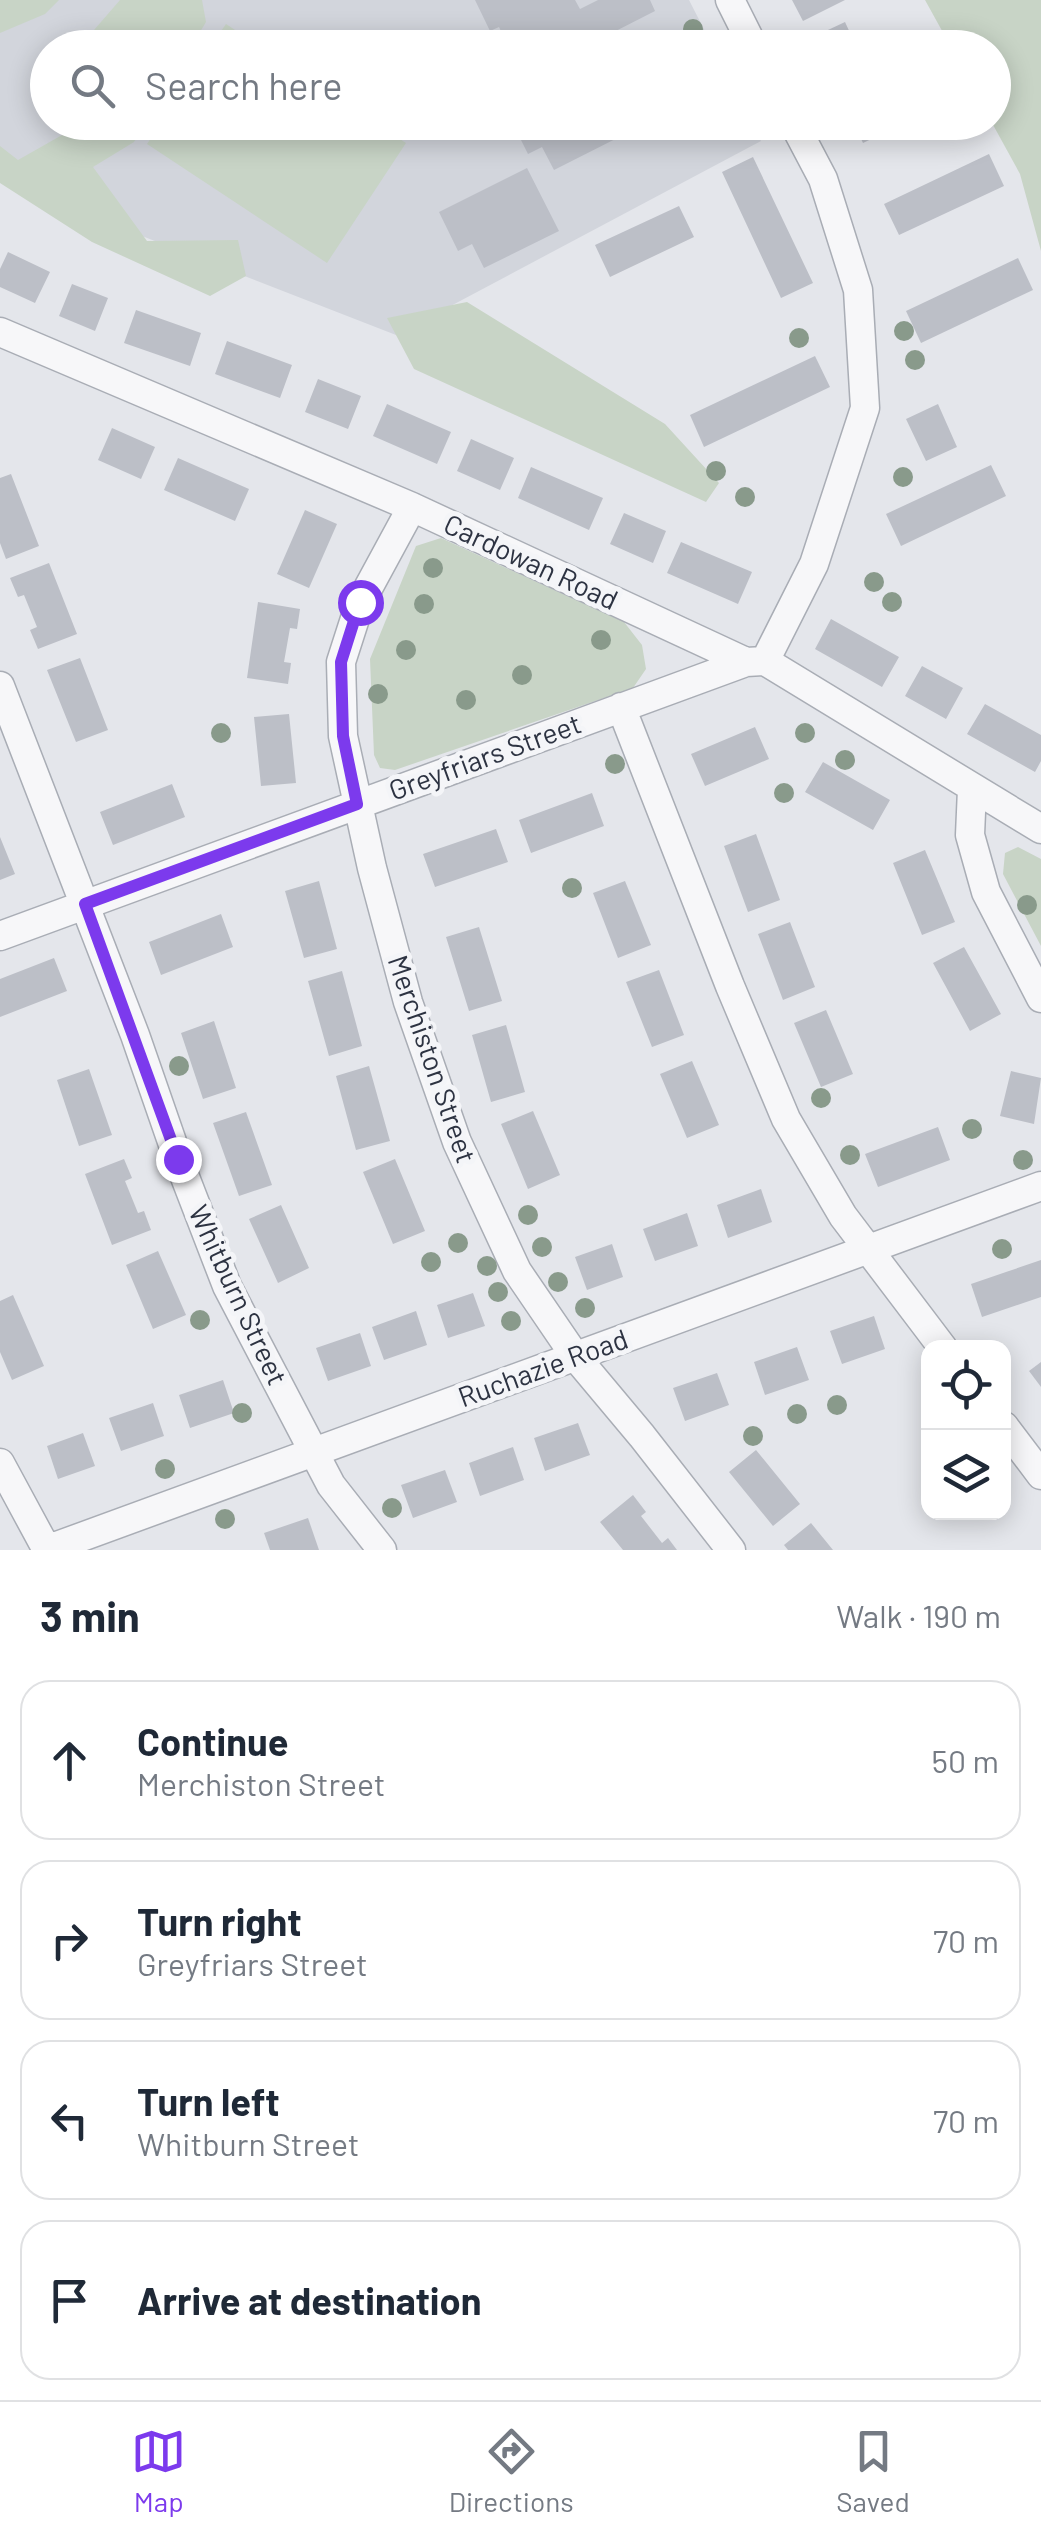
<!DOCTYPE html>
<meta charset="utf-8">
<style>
body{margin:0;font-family:Barlow,sans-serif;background:#f6f6f7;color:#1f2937}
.controls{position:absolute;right:30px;bottom:30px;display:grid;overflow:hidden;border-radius:20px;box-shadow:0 5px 25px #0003}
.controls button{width:90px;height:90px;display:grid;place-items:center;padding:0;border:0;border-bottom:2px solid #e0e1e3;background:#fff;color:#1f2937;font:50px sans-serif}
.stop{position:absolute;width:30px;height:30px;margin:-22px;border:8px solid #7c3aed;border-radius:50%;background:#fff}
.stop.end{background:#7c3aed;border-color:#fff;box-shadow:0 2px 10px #0008}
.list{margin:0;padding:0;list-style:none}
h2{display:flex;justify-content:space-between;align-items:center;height:130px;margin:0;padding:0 40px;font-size:42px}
h2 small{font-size:32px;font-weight:400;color:#747a83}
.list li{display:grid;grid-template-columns:65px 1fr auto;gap:30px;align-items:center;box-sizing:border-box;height:160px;margin:0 20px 20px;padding:0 20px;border:2px solid #e0e1e3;border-radius:30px}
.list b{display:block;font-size:38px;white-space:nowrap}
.list p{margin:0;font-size:32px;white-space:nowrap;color:#747a83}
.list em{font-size:32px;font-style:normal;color:#747a83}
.icon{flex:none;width:55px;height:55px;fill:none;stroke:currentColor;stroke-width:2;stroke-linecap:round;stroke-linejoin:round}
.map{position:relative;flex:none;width:1041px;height:1550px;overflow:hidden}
.search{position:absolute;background:#fff;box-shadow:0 5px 25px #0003;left:30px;right:30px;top:30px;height:110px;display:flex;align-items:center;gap:25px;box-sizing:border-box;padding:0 35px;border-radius:55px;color:#747a83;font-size:38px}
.sheet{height:850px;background:#fff}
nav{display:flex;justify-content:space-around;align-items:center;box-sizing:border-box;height:140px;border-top:2px solid #e0e1e3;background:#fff;font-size:28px;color:#747a83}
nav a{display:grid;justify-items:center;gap:5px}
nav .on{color:#7c3aed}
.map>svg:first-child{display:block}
.built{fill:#d2d5dc}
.green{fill:#c8d4c6}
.building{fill:#bcbfc7}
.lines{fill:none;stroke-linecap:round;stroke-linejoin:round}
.minor-casing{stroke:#a9adb5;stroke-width:31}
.minor{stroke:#f7f7f9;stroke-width:28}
.tree{fill:#899a8b}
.route{stroke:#7c3aed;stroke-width:12}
.labels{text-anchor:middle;stroke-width:10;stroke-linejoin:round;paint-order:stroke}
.street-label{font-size:28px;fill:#2d3342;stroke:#f4f5f8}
</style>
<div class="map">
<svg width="1041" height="1550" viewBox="0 0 1041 1550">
<rect width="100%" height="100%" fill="#e4e6eb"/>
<!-- built -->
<path class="built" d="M4,0H689L713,47L48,48V122H751L761,141L396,335L60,204L0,160V4Z"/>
<!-- green -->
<path class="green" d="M0,0H59L45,14L0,33Z
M120,0H202L206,22L191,47H99L94,30Z
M925,0H1041V251L1020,174L992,123L994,48L951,47Z
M226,24L261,47H210Z
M85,122L145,123L134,142L93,167L147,241L238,240L246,276L210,296L92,242L0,183V146L18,160Z
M161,123H375L406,143L327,263L147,144Z
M467,302L665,424L719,483L706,502L414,369L387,318Z
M441,538L624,622L642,645L646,669L633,688L395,770L380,768L374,755L370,659L416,546Z
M1018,847L1041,859V946L1003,874L1005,853Z"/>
<!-- building -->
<path class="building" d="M475,0H575L580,9L598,0H650L655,11L604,37L610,48H509L499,27L490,31Z
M792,0H845L803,21Z
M845,22L857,48H818L813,37Z
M512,122H649L554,170L542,147L528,154Z
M853,122H892L894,128L863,143Z
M989,154L1004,186L899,235L884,204Z
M753,157L813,283L781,298L722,172Z
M527,168L559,231L484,268L472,244L458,251L439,212Z
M679,206L694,237L610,277L595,245Z
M8,252L50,272L35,303L0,287V269Z
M1018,258L1033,290L921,343L906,311Z
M72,284L108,298L95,331L59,316Z
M136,310L201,333L190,366L124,343Z
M227,341L292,365L280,398L215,374Z
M815,356L830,387L704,447L690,415Z
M318,379L361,396L348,429L305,412Z
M387,404L451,432L437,464L373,436Z
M938,404L957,447L926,461L906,419Z
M112,428L155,447L141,479L98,460Z
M471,439L514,458L500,490L457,471Z
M178,458L249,489L235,521L164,490Z
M991,465L1006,496L901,546L886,514Z
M531,467L603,498L589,530L518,498Z
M11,474L39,546L6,559L0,543V478Z
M305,510L337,524L309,588L277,574Z
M624,513L666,531L653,563L610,544Z
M681,542L752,572L738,604L667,573Z
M49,563L77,634L38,649L30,630L37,627L24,595L18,597L10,578Z
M258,602L300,609L297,629L290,628L284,662L291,663L288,684L247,678Z
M831,619L899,657L882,687L815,649Z
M80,658L108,730L76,742L47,670Z
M922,666L963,688L946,719L905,696Z
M985,704L1041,735V761L1035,772L967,734Z
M289,714L296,783L261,786L254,717Z
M755,727L769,759L705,786L691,754Z
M823,762L890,800L873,830L805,792Z
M172,784L185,817L113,845L100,812Z
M592,793L604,826L531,853L519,820Z
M496,829L508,862L435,887L423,854Z
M756,834L780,900L748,912L724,846Z
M0,837L15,874L0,880Z
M925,850L955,922L922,935L893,863Z
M319,881L337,949L304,958L285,891Z
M625,881L651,945L618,958L593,893Z
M221,914L233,947L161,975L149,942Z
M790,922L815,987L783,1000L758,934Z
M479,927L502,1001L469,1011L446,937Z
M964,947L1001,1014L970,1031L933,963Z
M54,958L67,991L0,1017V979Z
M659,970L684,1035L652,1047L626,982Z
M342,971L362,1046L329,1056L308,981Z
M826,1010L853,1074L821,1087L794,1023Z
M214,1021L236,1088L203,1099L181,1033Z
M506,1025L525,1092L491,1102L472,1035Z
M692,1061L719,1125L687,1138L660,1074Z
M369,1066L390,1141L356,1150L336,1076Z
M89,1069L112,1135L79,1146L57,1080Z
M1011,1071L1041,1078L1034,1124L1000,1116Z
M533,1111L560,1175L528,1189L501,1124Z
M246,1112L272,1185L239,1196L213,1123Z
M938,1127L950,1160L878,1187L865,1154Z
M124,1159L132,1178L125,1181L138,1213L144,1211L151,1230L112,1245L85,1174Z
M395,1159L425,1231L393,1244L363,1172Z
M761,1189L772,1222L728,1238L717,1205Z
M281,1205L309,1268L278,1283L249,1219Z
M687,1213L698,1246L655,1261L643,1229Z
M612,1244L623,1277L587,1290L575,1257Z
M158,1251L186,1315L153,1329L126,1265Z
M1041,1260V1297L982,1317L971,1284Z
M473,1293L485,1326L448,1338L437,1305Z
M13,1295L44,1366L12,1380L0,1352V1301Z
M416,1311L427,1345L384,1360L372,1327Z
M874,1316L885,1349L842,1364L830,1331Z
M360,1333L371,1366L328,1381L316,1348Z
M797,1347L809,1380L765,1395L754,1362Z
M1041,1362V1387L1029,1371Z
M717,1373L729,1405L685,1421L673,1388Z
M223,1380L234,1413L190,1428L179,1395Z
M153,1403L164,1436L121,1451L109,1418Z
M578,1423L590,1455L545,1471L534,1438Z
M83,1433L95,1466L58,1479L47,1446Z
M513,1447L524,1480L480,1496L469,1463Z
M756,1450L800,1504L773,1526L729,1472Z
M445,1470L457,1502L413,1518L401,1485Z
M633,1495L646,1512L641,1516L662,1543L668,1538L677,1550H623L600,1522Z
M308,1518L319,1550H270L264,1533Z
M811,1523L833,1550H788L784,1545Z"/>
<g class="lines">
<!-- minor casing -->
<g class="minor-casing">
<path id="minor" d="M730,0L754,48
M0,332L412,507L746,662L765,661L1041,829
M412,507L360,603L341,662L343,736L372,868L408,1002L457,1142L517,1271L575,1356L642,1436L731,1550
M765,661L814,564L865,408L858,290L823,179L793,122
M0,686L135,1035L178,1159L227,1286L331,1485L382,1550
M621,707L730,986L786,1119L843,1216L943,1348
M972,789L970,835L986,892L1041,998
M0,936L746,662
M1004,1426L1041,1475
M0,1463L47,1550
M46,1550L1041,1186"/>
</g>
<!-- minor -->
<use href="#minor" class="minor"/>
</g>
<!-- trees -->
<g class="tree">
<circle cx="693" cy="29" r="10"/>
<circle cx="904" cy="331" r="10"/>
<circle cx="799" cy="338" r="10"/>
<circle cx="915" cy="360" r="10"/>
<circle cx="716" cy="471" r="10"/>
<circle cx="903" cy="477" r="10"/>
<circle cx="745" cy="497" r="10"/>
<circle cx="433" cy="568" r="10"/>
<circle cx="874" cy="582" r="10"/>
<circle cx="892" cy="602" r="10"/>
<circle cx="424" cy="604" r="10"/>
<circle cx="601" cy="640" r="10"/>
<circle cx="406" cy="650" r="10"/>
<circle cx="522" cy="675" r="10"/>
<circle cx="378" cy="694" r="10"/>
<circle cx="466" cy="700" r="10"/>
<circle cx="221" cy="733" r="10"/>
<circle cx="805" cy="733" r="10"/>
<circle cx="845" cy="760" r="10"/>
<circle cx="615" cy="764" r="10"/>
<circle cx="784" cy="793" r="10"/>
<circle cx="572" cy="888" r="10"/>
<circle cx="1027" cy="905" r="10"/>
<circle cx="179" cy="1066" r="10"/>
<circle cx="821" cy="1098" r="10"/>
<circle cx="972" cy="1129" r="10"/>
<circle cx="850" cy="1155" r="10"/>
<circle cx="1023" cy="1160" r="10"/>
<circle cx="528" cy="1215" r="10"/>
<circle cx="458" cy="1243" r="10"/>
<circle cx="542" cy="1247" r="10"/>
<circle cx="1002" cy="1249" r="10"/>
<circle cx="431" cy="1262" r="10"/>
<circle cx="487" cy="1266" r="10"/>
<circle cx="558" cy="1282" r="10"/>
<circle cx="498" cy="1292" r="10"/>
<circle cx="585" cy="1308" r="10"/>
<circle cx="200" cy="1320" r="10"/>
<circle cx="511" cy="1321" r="10"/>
<circle cx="837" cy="1405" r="10"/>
<circle cx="242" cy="1413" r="10"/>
<circle cx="797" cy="1414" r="10"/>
<circle cx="753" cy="1436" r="10"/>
<circle cx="165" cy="1469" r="10"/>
<circle cx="392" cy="1508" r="10"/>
<circle cx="225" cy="1519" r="10"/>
</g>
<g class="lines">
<!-- route -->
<path class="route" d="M178,1159L85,904L357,804L343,736L341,662L360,602"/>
</g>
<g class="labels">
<!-- street labels -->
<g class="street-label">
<text transform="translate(531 562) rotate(25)" y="10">Cardowan Road</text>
<text transform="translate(485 757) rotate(-20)" y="10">Greyfriars Street</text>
<text transform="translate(432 1059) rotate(71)" y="10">Merchiston Street</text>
<text transform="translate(238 1295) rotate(65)" y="10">Whitburn Street</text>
<text transform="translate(543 1368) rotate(-20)" y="10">Ruchazie Road</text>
</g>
</g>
</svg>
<div class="controls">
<button><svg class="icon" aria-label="locate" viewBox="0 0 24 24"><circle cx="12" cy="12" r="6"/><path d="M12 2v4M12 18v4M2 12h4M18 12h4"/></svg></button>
<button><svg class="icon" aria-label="layers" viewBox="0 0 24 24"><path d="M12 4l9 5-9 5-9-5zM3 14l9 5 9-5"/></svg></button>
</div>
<div class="stop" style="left:360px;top:602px"></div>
<div class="stop end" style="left:178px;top:1159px"></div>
<div class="search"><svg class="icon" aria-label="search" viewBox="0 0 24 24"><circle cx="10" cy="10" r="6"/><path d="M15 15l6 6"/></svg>Search here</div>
</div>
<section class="sheet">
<h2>3 min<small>Walk · 190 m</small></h2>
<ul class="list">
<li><svg class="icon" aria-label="ahead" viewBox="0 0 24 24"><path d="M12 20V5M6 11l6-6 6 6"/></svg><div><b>Continue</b><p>Merchiston Street</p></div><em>50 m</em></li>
<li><svg class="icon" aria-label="right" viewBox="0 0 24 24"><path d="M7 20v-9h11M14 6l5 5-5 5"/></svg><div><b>Turn right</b><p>Greyfriars Street</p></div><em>70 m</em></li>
<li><svg class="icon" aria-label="left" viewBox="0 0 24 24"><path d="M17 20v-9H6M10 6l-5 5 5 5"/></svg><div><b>Turn left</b><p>Whitburn Street</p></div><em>70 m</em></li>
<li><svg class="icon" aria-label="arrive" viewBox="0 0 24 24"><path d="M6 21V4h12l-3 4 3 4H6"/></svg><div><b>Arrive at destination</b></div></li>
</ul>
</section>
<nav>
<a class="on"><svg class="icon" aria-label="map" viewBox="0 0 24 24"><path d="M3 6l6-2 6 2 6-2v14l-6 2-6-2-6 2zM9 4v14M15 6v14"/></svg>Map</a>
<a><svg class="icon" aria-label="directions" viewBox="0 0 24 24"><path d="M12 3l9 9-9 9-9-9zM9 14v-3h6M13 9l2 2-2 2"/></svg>Directions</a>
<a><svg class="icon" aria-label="saved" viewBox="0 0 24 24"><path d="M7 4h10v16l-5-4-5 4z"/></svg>Saved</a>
</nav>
